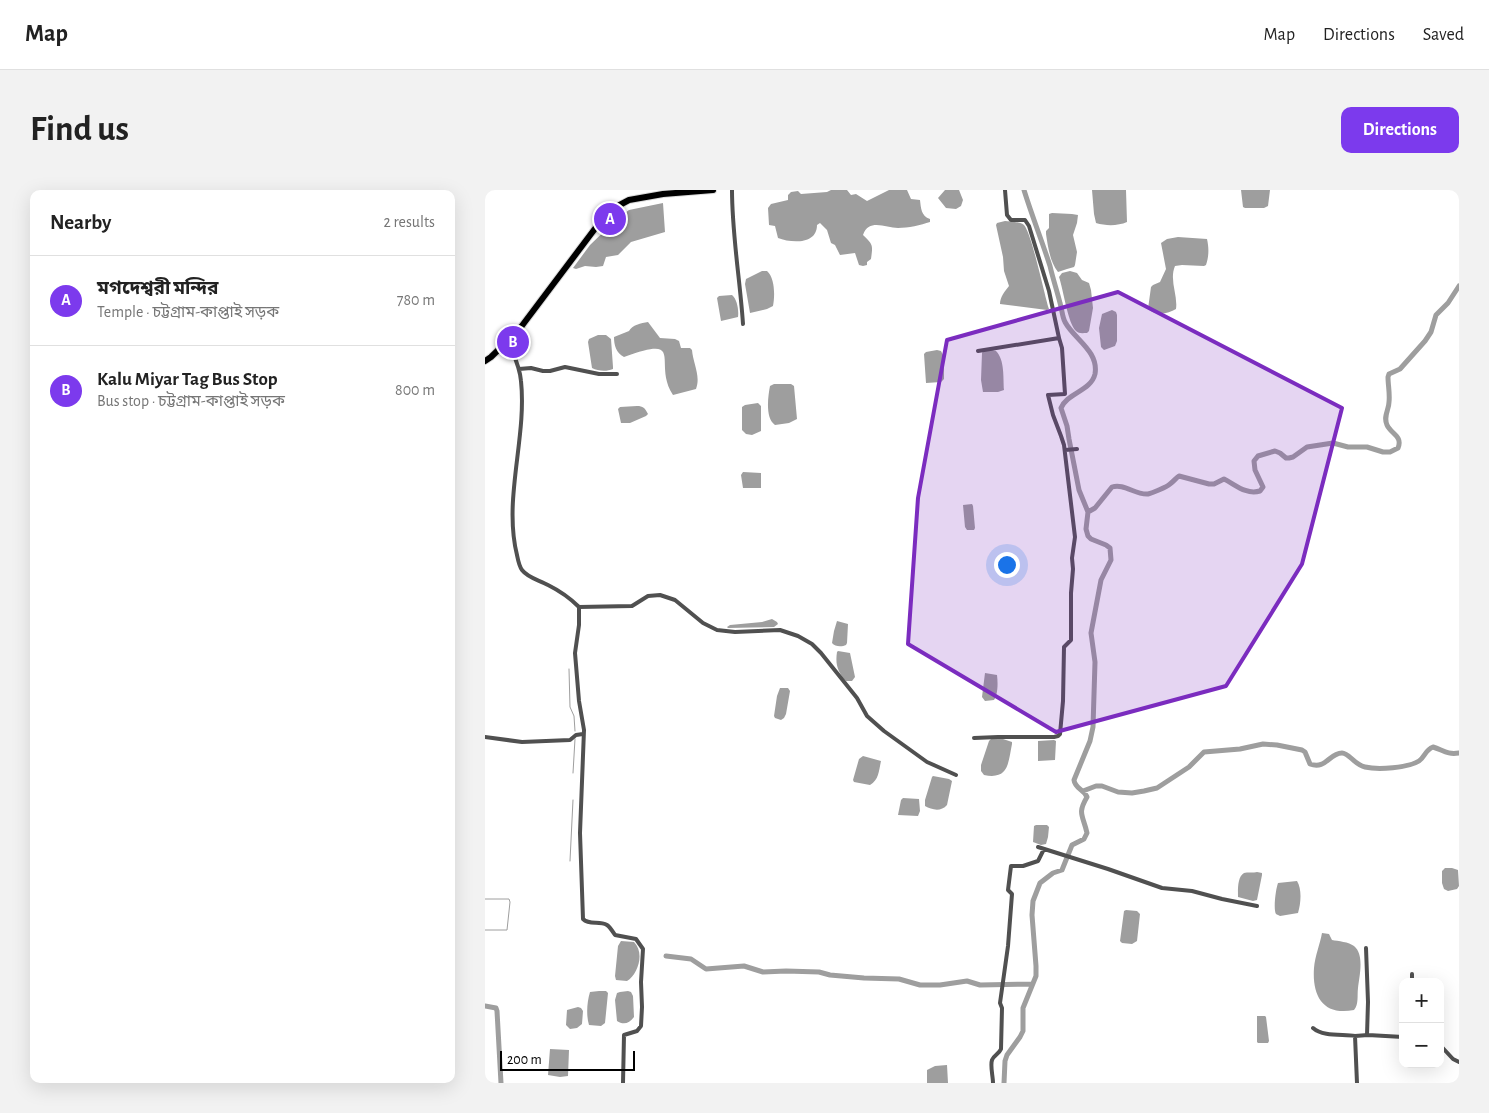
<!DOCTYPE html>
<meta charset="utf-8">
<style>
body{margin:0;font-family:"Alegreya Sans","Noto Sans Bengali",sans-serif;background:#f2f2f2;color:#222}
.controls{position:absolute;right:15px;bottom:15px;display:grid;overflow:hidden;border-radius:10px;box-shadow:0 5px 20px #0002}
.controls button{width:45px;height:45px;display:grid;place-items:center;padding:0;border:0;border-bottom:1px solid #e0e0e0;background:#fff;color:#222;font:25px sans-serif}
.scale{position:absolute;left:15px;bottom:12px;width:135px;box-sizing:border-box;padding-left:5px;border:2px solid #000;border-top:0;font-size:14px;line-height:18px;white-space:nowrap;color:#000;-webkit-text-stroke:4px #fff;paint-order:stroke}
.you{position:absolute;left:521px;top:374px;width:18px;height:18px;margin:-12px;border:4px solid #fff;border-radius:50%;background:#1a73e8;box-shadow:0 0 0 8px #1a73e833}
.badge{display:grid;place-items:center;width:32px;height:32px;border-radius:50%;background:#7c3aed;color:#fff;font-size:16px;font-weight:700}
.pin{position:absolute;translate:-50% -50%;border:2px solid #fff;box-shadow:0 1px 5px #0006}
.list{margin:0;padding:0;list-style:none}
h2{display:flex;justify-content:space-between;align-items:center;height:65px;margin:0;padding:0 20px;font-size:21px}
h2 small{font-size:16px;font-weight:400;color:#767676}
.list li{display:grid;grid-template-columns:32px 1fr auto;gap:15px;align-items:center;box-sizing:border-box;height:90px;padding:0 20px;border-top:1px solid #e0e0e0}
.list b{display:block;font-size:19px;white-space:nowrap}
.list p{margin:0;font-size:16px;white-space:nowrap;color:#767676}
.list em{font-size:16px;font-style:normal;color:#767676}
.map{position:relative;flex:none;width:974px;height:893px;overflow:hidden;border-radius:10px}
header{display:flex;align-items:center;gap:30px;box-sizing:border-box;height:70px;padding:0 25px;background:#fff;border-bottom:1px solid #e0e0e0}
header strong{font-size:24px}
nav{display:flex;gap:28px;margin-inline-start:auto;font-size:18px}
.intro{display:flex;align-items:center;justify-content:space-between;box-sizing:border-box;height:120px;padding:0 30px}
h1{margin:0;font-size:35px}
.button{padding:12px 22px;border-radius:10px;background:#7c3aed;color:#fff;font-size:18px;font-weight:700}
main{display:flex;gap:30px;padding:0 30px}
aside{flex:1;background:#fff;border-radius:10px;box-shadow:0 5px 20px #0002}
.map>svg:first-child{display:block}
.water{fill:#9e9e9e}
.lines{fill:none;stroke-linecap:round;stroke-linejoin:round}
.stream{stroke:#9e9e9e;stroke-width:1}
.canal{stroke:#9e9e9e;stroke-width:5}
.primary-casing{stroke:#dbdbdb;stroke-width:8}
.street{stroke:#505050;stroke-width:4}
.primary{stroke:#000;stroke-width:6}
.marked{fill:#7b2cbf;fill-opacity:0.2;stroke:#7b2cbf;stroke-width:4;stroke-linejoin:round}
</style>
<header>
<strong>Map</strong>
<nav><a>Map</a><a>Directions</a><a>Saved</a></nav>
</header>
<div class="intro"><h1>Find us</h1><a class="button">Directions</a></div>
<main>
<aside>
<h2>Nearby<small>2 results</small></h2>
<ul class="list">
<li><span class="badge">A</span><div><b>মগদেশ্বরী মন্দির</b><p>Temple · চট্টগ্রাম-কাপ্তাই সড়ক</p></div><em>780 m</em></li>
<li><span class="badge">B</span><div><b>Kalu Miyar Tag Bus Stop</b><p>Bus stop · চট্টগ্রাম-কাপ্তাই সড়ক</p></div><em>800 m</em></li>
</ul>
</aside>
<div class="map">
<svg width="974" height="893" viewBox="0 0 974 893">
<rect width="100%" height="100%" fill="#fff"/>
<!-- water -->
<path class="water" d="M346,0H362L366,5L371,4L382,11L404,0H422L426,9L435,10C436,18 436,26 445,29V32C436,35 423,38 413,38C401,38 384,28 378,45C388,55 388,54 386,69L382,72V75L378,76L374,75L370,63L355,65L350,55L346,53L342,40L335,33L332,35C332,55 306,53 293,48L290,36L284,35L283,18L286,14L303,10V5L306,2L313,1L316,4L342,2Z
M460,0H474L478,10L476,16L471,19L461,18L453,8Z
M607,0H641L642,32C633,36 621,36 611,33L609,24Z
M756,0H785L783,16L779,18H760L758,17Z
M178,13L180,42L146,52L133,65L121,67L118,76L111,77L100,76L91,79L88,78L105,55L132,29L144,20Z
M567,23L587,24L593,25L592,33L588,45L592,62L590,75L589,77L582,79L573,82C565,72 563,57 561,44V41L564,38V24Z
M520,31C525,32 534,31 539,35C547,44 559,104 564,119L562,120L515,114C515,107 520,101 524,96L519,81L518,67L511,35L512,33Z
M693,47L722,49C724,58 724,66 721,75L719,76L697,75L690,76C684,90 693,105 691,119C683,124 671,126 663,119L666,97L668,95L675,92L681,79L676,53L682,49Z
M277,81H282C290,88 290,106 288,116L282,119L265,123L260,94L261,89Z
M585,81L592,83L597,90L604,93L606,100L608,118L604,141L602,143C598,143 594,144 591,141C583,134 578,98 574,87L577,83Z
M247,105C252,109 254,120 253,127L236,131L232,108L234,106Z
M627,120L631,122L632,125V151L630,156L619,160L616,157L614,138L617,124Z
M163,132L175,148L190,149L194,151L196,158H205L207,160C208,173 216,186 211,199L188,205C167,173 202,144 139,167C131,163 129,155 129,147L144,141C147,135 156,133 163,132Z
M113,145H121L126,149L128,177V179C121,182 113,181 107,178L103,152L104,149Z
M452,160L456,161L459,167V189L456,192L441,193L439,164L441,162Z
M507,160L511,161C520,170 518,188 519,200L513,202H498L496,190L497,163L498,161Z
M289,194H306L309,196L312,229L304,233L290,235C280,228 283,207 285,196Z
M273,213L276,216V241L267,245L261,244L257,240V217L260,215Z
M152,216C158,216 160,218 163,224L161,226L145,233H136L133,219L135,217Z
M258,282L276,283V298H258L256,285Z
M487,314L488,316L490,338L489,340H482L480,337L478,315Z
M287,429L292,432L293,434L289,437L243,438L242,437L245,435L277,432Z
M352,431L363,434L362,453L361,455C357,457 350,457 347,453L349,441Z
M353,461L365,463L370,487L367,491H361C353,482 350,475 352,462Z
M500,483L512,485C513,493 513,504 509,510L500,511L497,507Z
M295,498H303L305,501L301,524L299,528L296,530L290,528L289,526L292,506Z
M515,548L527,552V554C523,573 524,590 499,585L496,581V575L504,551L506,549Z
M569,550L571,551L570,570L553,571V551Z
M378,566L396,571C394,580 394,590 385,595L369,592L368,590L374,569Z
M448,586L464,589L467,591L462,615C456,622 447,620 440,616V610L447,587Z
M418,608L434,609L435,621L433,626L413,625L416,610Z
M551,635H562L564,637L563,647L561,654L556,655L548,652L549,636Z
M960,678H967L973,680L974,696L972,699L963,701L959,699L957,693V681Z
M772,682L777,683V685L772,710L768,711L753,707C753,701 752,687 759,683C762,682 769,683 772,682Z
M812,691C817,699 816,713 813,723L795,726C794,725 792,725 791,724C788,719 791,698 793,693Z
M641,720L652,721L655,724L652,751L647,754L637,753L635,751L639,721Z
M837,743L844,744L847,750C853,751 864,752 869,756C880,765 874,787 873,798C872,806 874,814 869,820C838,826 827,806 829,778C830,766 835,754 837,743Z
M136,751L149,752C160,763 153,784 142,791L131,790L130,786L133,756Z
M114,801H121L123,803L120,833L116,836L104,835C101,825 102,812 105,802Z
M143,801L146,802L148,806L149,827C144,834 138,835 132,831L130,810L132,803L135,802Z
M93,817L96,818L98,821L97,834L92,838L85,839L81,835L82,820Z
M772,826H780L781,827L784,851L783,853H773L772,852Z
M65,859L84,860L83,886L75,887L63,885Z
M462,875L463,893H442V880L450,876Z"/>
<g class="lines">
<!-- stream -->
<path class="stream" d="M84,479L85,517L89,526L90,541
M88,583L90,549
M85,671L88,610
M0,709H24L25,712L22,740H0"/>
<!-- canal -->
<path class="canal" d="M603,322L610,318L627,297C639,293 650,305 663,304C667,303 682,297 685,294C689,291 691,288 694,286L724,294H729L739,289C751,295 761,305 775,301L778,297L770,280L769,271L773,266L790,261L795,263L801,268H804L808,267L822,257L848,253L863,257H882L898,262H905L913,258C918,246 906,244 902,235C898,226 904,220 904,212C905,204 903,195 903,187L904,184L915,179L940,151L946,142L951,125L963,113L974,96
M598,601L611,596H617L633,602L647,603L659,601L672,598L704,577L719,562L755,559L778,554L792,555L817,560L820,562L825,574C841,580 844,563 857,563C864,563 870,575 880,577C893,580 923,578 934,571C940,567 940,560 948,557C958,560 962,565 974,563
M181,766L206,769L221,779L259,776L278,782L301,781L334,782L345,785L379,788L414,789L435,795H455L482,791L495,795L547,794
M0,816L11,818L12,821L16,893
M519,893L520,871L522,865L535,847L538,841V818L551,786V776L547,725L548,711L555,693L568,683L577,680L587,655L599,649L602,643C598,625 592,624 602,607C599,599 590,599 589,590L605,551L608,537L610,472L606,443L616,390L626,370L625,358L621,355L606,349L603,346L601,339L603,322L594,300L584,249L582,236L576,218C582,203 606,201 610,184C614,161 589,149 580,132C577,126 577,119 575,113C572,101 568,89 565,76C557,51 547,26 539,0"/>
<!-- primary casing -->
<g class="primary-casing">
<path id="primary" d="M0,171L6,167L33,141L118,28L129,18L144,10L178,4L228,0"/>
</g>
<!-- street -->
<path class="street" d="M247,0C247,45 255,89 258,134
M520,0L522,25L526,30H540L544,36L564,101L574,148
M23,151C28,164 35,176 36,191C42,248 18,309 32,365C33,370 34,376 37,380C43,388 54,390 63,395C75,401 85,408 94,417V435L90,463L94,511L99,540L95,643L98,729C105,736 114,730 122,735C125,737 128,742 130,745L151,749L158,759L156,792L157,817L156,836L152,841L139,845L138,893
M34,179L46,178L58,181H65L80,177L114,184H132
M580,260L592,259
M94,417L147,416L163,406L175,405L190,410L218,433L232,440L250,442L295,440L313,446L327,454L336,463L372,508L382,526L399,541L442,572L471,585
M0,547L37,552L85,550L91,545L98,544
M489,548L513,547H569L573,546L575,544L578,511L579,457L586,450V403L588,379L587,368L590,347L579,255L576,246L568,225L563,205L580,204L577,158L574,148L493,161
M553,657L623,679L677,698L707,701L737,709L772,716
M881,758L883,812L882,845
M927,792V784
M828,838C838,847 858,844 870,846
M955,855L968,869L974,872
M508,893C508,886 505,876 507,870C509,865 514,864 516,859L517,818L515,813L523,756L527,704L523,700L526,676H538L553,671L559,659
M872,893L870,846L883,845L918,847"/>
<!-- primary -->
<use href="#primary" class="primary"/>
</g>
<!-- marked area -->
<path class="marked" d="M633,102L857,218L817,374L741,496L571,542L423,454L433,308L462,150Z"/>
</svg>
<div class="controls">
<button>+</button>
<button>−</button>
</div>
<div class="scale">200 m</div>
<div class="you"></div>
<div class="pin badge" style="left:125px;top:29px">A</div>
<div class="pin badge" style="left:28px;top:152px">B</div>
</div>
</main>
